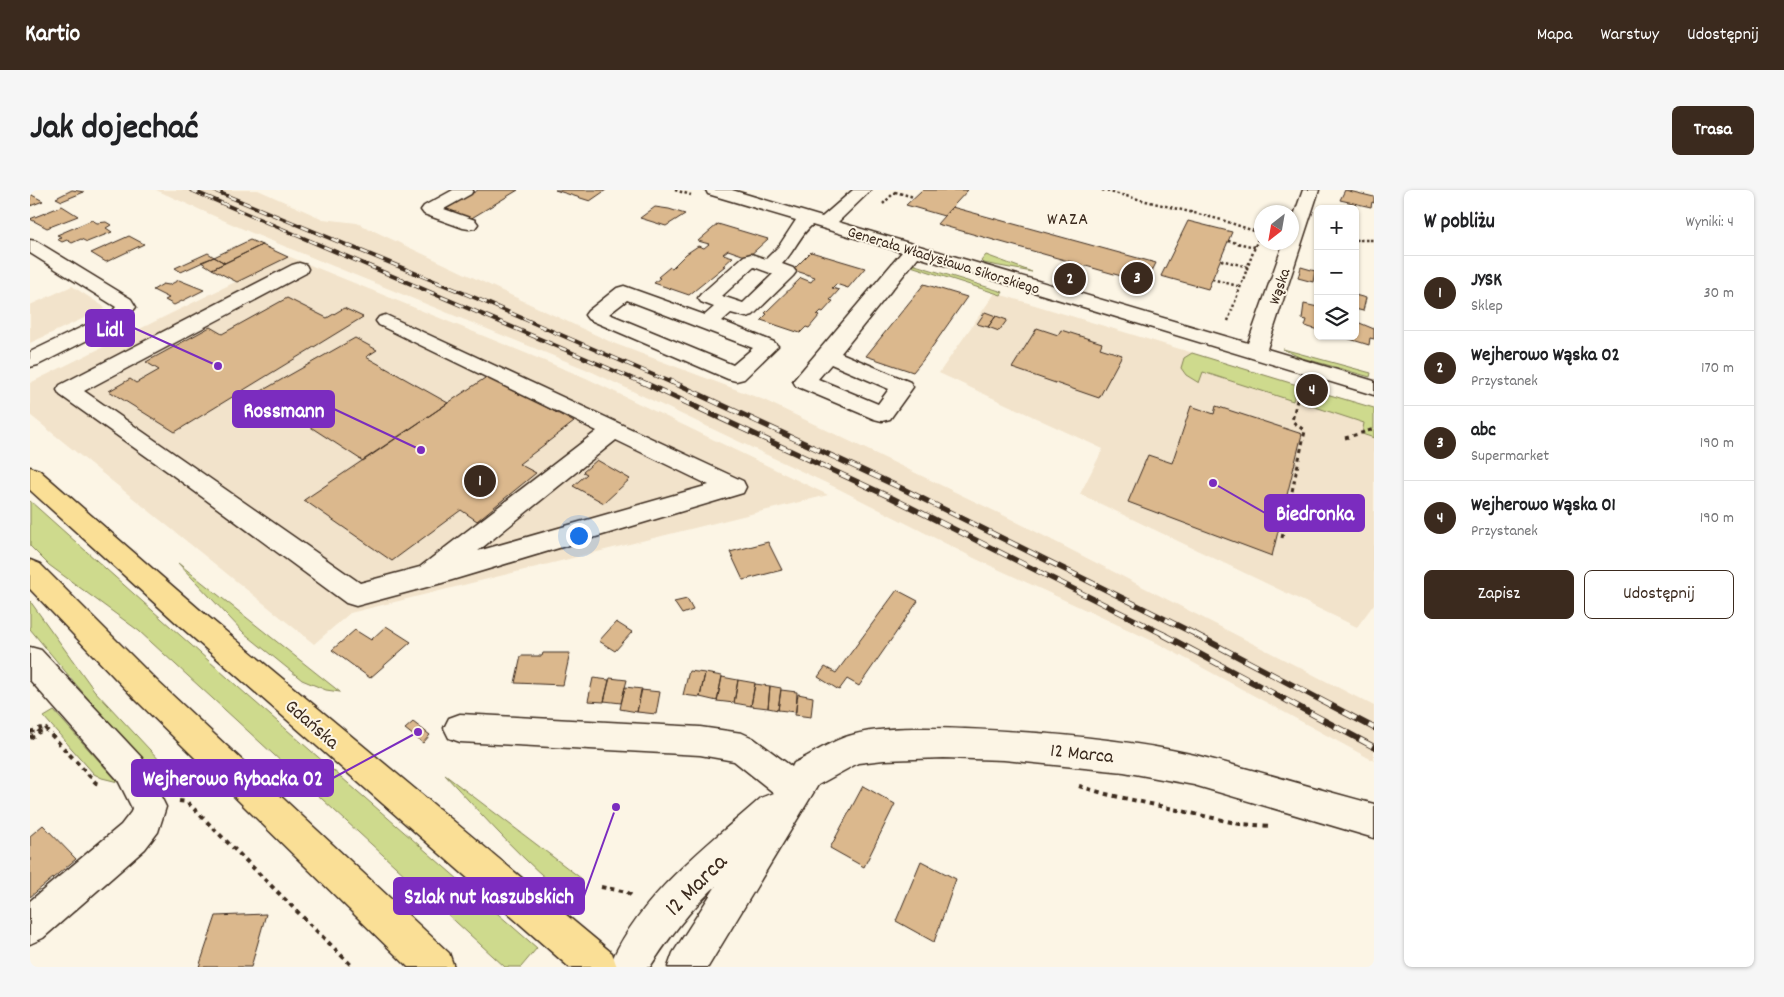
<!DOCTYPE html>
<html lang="pl">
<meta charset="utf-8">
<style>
body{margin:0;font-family:Dekko,sans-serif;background:#f6f6f6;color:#202124}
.controls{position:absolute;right:15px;top:15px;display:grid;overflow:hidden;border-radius:8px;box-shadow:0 1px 4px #0004}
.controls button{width:45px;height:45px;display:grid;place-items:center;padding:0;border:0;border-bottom:1px solid #e0e0e0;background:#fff;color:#202124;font:25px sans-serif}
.compass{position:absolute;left:1224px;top:15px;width:45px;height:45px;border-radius:50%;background:#fff;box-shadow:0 1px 4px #0004;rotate:211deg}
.you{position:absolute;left:548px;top:345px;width:18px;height:18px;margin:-12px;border:4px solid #fff;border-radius:50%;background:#1a73e8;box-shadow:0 0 0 8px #1a73e833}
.badge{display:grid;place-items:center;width:32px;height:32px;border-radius:50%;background:#3b2a1e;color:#fff;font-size:16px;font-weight:700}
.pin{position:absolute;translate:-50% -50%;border:2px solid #fff;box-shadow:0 1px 5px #0006}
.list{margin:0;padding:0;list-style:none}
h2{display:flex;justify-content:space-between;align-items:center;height:65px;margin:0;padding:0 20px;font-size:21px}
h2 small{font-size:16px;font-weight:400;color:#757577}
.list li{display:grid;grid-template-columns:32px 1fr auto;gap:15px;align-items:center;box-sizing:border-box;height:75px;padding:0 20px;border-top:1px solid #e0e0e0}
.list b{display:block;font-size:19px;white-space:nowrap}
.list p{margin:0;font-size:16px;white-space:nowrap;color:#757577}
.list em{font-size:16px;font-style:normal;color:#757577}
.actions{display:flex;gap:10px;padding:15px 20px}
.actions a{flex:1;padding:11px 0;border:1px solid #3b2a1e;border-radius:8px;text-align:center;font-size:18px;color:#3b2a1e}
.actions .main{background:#3b2a1e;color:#fff}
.icon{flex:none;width:28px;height:28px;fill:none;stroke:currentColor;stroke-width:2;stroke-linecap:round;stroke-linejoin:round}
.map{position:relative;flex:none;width:1344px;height:777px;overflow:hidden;border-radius:8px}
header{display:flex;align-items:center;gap:30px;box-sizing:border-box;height:70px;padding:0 25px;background:#3b2a1e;color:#fff}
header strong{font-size:24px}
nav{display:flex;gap:28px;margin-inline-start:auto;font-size:18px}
.intro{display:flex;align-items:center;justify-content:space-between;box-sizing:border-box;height:120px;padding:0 30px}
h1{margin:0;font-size:35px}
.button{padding:12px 22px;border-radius:8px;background:#3b2a1e;color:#fff;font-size:18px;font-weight:700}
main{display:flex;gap:30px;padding:0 30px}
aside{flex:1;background:#fff;border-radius:8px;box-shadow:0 1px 4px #0004}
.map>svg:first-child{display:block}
.built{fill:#f2e3cb}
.green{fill:#ceda8d;stroke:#848256}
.building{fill:#dbb88d;stroke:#3b2a1e}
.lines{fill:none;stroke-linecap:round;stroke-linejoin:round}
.minor-casing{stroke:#3b2a1e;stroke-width:3}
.major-casing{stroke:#3b2a1e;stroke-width:3}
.path-far2{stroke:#3b2a1e;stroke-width:2.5;stroke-dasharray:2.5 2.5;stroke-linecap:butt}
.path-far1{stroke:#3b2a1e;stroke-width:3;stroke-dasharray:4 4;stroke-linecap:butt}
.path{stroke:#3b2a1e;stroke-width:4;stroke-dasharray:4.5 4.5;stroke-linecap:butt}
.minor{fill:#fcf5e5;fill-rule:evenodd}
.major{fill:#fadf96;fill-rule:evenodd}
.rail-far2-casing{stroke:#3b2a1e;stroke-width:4}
.rail-far1-casing{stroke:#3b2a1e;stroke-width:5.5}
.rail-casing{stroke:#3b2a1e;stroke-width:6}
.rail-far2{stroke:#fcf5e5;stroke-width:2.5;stroke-dasharray:8;stroke-linecap:butt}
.rail-far1{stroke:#fcf5e5;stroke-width:4;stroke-dasharray:11;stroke-linecap:butt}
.rail{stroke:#fcf5e5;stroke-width:4.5;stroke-dasharray:14;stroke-linecap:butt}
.labels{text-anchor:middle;stroke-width:4;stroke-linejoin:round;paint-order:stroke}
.far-street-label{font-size:16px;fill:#3b2a1e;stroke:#fcf5e5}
.far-neighbourhood-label{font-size:18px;letter-spacing:1px;fill:#3b2a1e;stroke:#fcf5e5}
.street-label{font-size:20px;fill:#3b2a1e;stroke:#fcf5e5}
.near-street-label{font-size:24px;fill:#3b2a1e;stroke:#fcf5e5}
.leader{fill:none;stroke:#7b2cbf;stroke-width:2}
.callout-dot{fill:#7b2cbf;stroke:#fcf5e5;stroke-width:2}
.callout{fill:#7b2cbf;stroke:#7b2cbf;stroke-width:2}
.callout-label{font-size:21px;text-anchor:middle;font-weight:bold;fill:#fff}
</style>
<header>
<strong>Kartio</strong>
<nav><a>Mapa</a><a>Warstwy</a><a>Udostępnij</a></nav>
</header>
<div class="intro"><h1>Jak dojechać</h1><a class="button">Trasa</a></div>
<main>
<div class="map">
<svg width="1344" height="777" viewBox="0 0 1344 777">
<rect width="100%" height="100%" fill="#fcf5e5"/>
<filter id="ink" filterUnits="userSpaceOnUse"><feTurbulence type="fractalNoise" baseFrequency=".02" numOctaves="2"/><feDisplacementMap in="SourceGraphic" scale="10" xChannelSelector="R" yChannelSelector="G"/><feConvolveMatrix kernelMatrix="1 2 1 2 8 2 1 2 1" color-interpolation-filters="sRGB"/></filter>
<g filter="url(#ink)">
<!-- built -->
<path class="built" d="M126,0H228L293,29L327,33L583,153L734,210L977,327L1344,516V571L1127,453L946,369L811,300L558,180L222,43Z
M258,66L556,188L798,305L320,423L284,454L0,225V193Z
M42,96L76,118L0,153V115Z
M965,103L1344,218V414L1327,437L1050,304L1073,259L909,183Z"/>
<!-- green -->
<path class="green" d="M956,65L1002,82L953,73L951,71Z
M882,74L973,102L971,105L965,103L881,76Z
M1253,159L1341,183L1340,187L1269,167Z
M1162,163L1267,195L1263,211L1173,182L1169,193L1156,185L1151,178L1154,168Z
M1273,197L1344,218V248L1332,244L1334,233L1270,212Z
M0,311L217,505L507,758L491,777H475L109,441L19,375L0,356Z
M148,373L310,502L296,500L272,490L214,443Z
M0,411L64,500L161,604H146L133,599L0,439Z
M24,521L88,592L72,588L64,584L14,527Z
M415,585L552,689L553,695L542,710C494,673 456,629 415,585Z"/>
<!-- building -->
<path class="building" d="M42,0L54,2L32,11L26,8Z
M448,0H488L440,29L414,20Z
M525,0H576L560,11Z
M892,0H938L914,26L876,15Z
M1315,0L1344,7V13L1342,12L1341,17L1310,10Z
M0,4L13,11L0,16Z
M32,16L48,26L17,38L0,29Z
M625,17L639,19L655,24L636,36L610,28Z
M922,17L1126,73L1116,93L907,34Z
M62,30L67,33L76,32L81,35L76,38L82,42L57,52L51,49L42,53L37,50L32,52L27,49L32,47L27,45Z
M1158,31L1202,42L1178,99L1131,86Z
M688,34L738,49L718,67L698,60L693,64L703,67L693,76H695L659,105L624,93L630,88L628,87L640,77L642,78L656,64L668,56L674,58L679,54L668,51Z
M99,46L114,54L76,72L61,63Z
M220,50L232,55L195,73L184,67Z
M232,55L258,67L207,92L182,79Z
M781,62L835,78L818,98L806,94L802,98L809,100L800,110L803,111L793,122L791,121L787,125L789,126L779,138L776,137L770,143L731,130L737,124L735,123L771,88L781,92L785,87L763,80Z
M178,63L184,67L151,82L145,78Z
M184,67L195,73L182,79L171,72Z
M1271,77L1285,81L1283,92L1268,88Z
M149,90L174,100L144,115L135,110L139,108L123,100L133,94L139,95Z
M894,94L937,107L893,170L883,182L836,166Z
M1325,105L1336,108L1333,121L1325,119Z
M257,108L297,128L314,118L333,127L145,242L79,201L100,189L106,193L129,180L116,172L180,137L192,144Z
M1274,114L1288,117V140L1275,136L1277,130L1272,129Z
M955,122L966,126L958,137L947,134Z
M966,126L977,130L969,141L958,137Z
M1325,131L1344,139V149L1340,148L1339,155L1310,146H1325Z
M1007,138L1028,145L1031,140L1072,153L1070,158L1092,165L1069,208L982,178Z
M325,148L347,160L336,167L418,213L333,271L228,203Z
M458,186L544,232L489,274L506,283L447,331L431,320L362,371L274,310Z
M1161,216L1184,224L1186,216L1272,244L1242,366L1098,312L1118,265L1142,273Z
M567,270L600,289L574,313L543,296L557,284L553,282Z
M738,352L752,380L713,390L700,362Z
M867,400L888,411L829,496L817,489L809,500L788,487L795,477L806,483Z
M657,409L663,420L652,424L644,412Z
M586,432L602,442L585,461L569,451Z
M356,436L381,452L340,488L302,460L325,440L341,450Z
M513,463H540L533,495L485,493L491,466H512Z
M659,481L675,483L670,507L653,505Z
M675,483L692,486L687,511L670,507Z
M692,487L708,490L704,513L687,511Z
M563,488L579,490L574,512L558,511Z
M580,488L597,490L591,513L574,511Z
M708,490L725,493L721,516L704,513Z
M725,494L740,496L738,518L721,516Z
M740,496L751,498L748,520L738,518Z
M595,497L612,499L607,522L590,519Z
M611,500L630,502L626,524L607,522Z
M751,500L767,502L766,522L748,520Z
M768,504L783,507L781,527L765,525Z
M383,532L400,545L393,553L375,539Z
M833,596L865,614L834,677L800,658Z
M13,635L46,669L0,707V646Z
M891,671L926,689L904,752L866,731Z
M236,724L221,777H169L186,726Z"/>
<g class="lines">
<!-- minor casing -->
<g class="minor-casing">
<path id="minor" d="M423,0H443L441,4L414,19L445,30L448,34L445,38L439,39L433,38L394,24L391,20L394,16Z
M676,0H702L792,27L823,0H841L808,32L1218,153L1254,52H1262V31L1273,0H1289L1237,159L1344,191V205L888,67L811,163L880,192L883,197L860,229L852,231L844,229L766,196L763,191L872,62L782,35C770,45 764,62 752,74L763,78L766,82L763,86L723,125L716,127L701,123L692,131L744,152L748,156L714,189L706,191L698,189L558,129L555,125L558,121L587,98L594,96L675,125L684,117L671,112L668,108L671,104L714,66L721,64L736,69L749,56L766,30L678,4ZM724,77L743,84L713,113L692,106ZM597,110L723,158L703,175L579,124ZM801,174L859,199L848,214L788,189Z
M0,50L6,51L101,109L106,117L95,131L8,175L0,177V162L81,123L86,117L0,63Z
M269,73L276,75L278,79L276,83L54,201L330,393L390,377L567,241L349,135L346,131L349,127L356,125L713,291L716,297L713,303L412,393L326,416L316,413L137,281L30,205L27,200L30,195L262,75ZM586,250L679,295L448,361Z
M0,457L11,460L112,568L136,617L128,642L115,659L13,748L0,754V711L91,635L101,622L102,618L88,590L0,490Z
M430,524L670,537L712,543L723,548L762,577L764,573C783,564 802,550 822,545C853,536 903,538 935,539C1010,542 1092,548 1165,565C1225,580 1284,598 1344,614V648L1164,595L1094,582L974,570L914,568L854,570L828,573L788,595L678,777H638L643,763L686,696C658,722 641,745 620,777H579C608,706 676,657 731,608L744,603L704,571L670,565L430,552L419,548L414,538L419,528Z"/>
</g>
<!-- major casing -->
<g class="major-casing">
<path id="major" d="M0,277L9,280L170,420L582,763L587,777H539L150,436L0,300Z
M0,370L10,374L127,491L419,763L424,777H378L105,509L0,399Z"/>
</g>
<!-- path-far2 -->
<path class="path-far2" d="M645,0L661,5
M1072,0L1192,30L1230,43L1198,131
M865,2L884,7
M853,14L867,0
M1325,50H1344
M1198,51L1225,57
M1191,70L1218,77
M1182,89L1211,97"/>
<!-- path-far1 -->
<path class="path-far1" d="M1315,248L1344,239
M1252,348L1275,241L1262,231L1270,198"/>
<!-- path -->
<path class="path" d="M15,538L66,593L70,594
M0,542L12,538
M0,548L15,538
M1049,596L1076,604L1210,634L1241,636
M149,611L157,612L323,777
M571,697L597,702L603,707"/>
<!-- minor -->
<use href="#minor" class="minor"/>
<!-- major -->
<use href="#major" class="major"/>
<!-- rail-far2 casing -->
<g class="rail-far2-casing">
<path id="rail-far2" d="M161,0L613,193
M183,0L448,109L642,193"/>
</g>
<!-- rail-far1 casing -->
<g class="rail-far1-casing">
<path id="rail-far1" d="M610,191L862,308L1135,445
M640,191L871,298L1167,445"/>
</g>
<!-- rail casing -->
<g class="rail-casing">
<path id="rail" d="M1132,444L1344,557
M1165,444L1344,538"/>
</g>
<!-- rail-far2 -->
<use href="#rail-far2" class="rail-far2"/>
<!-- rail-far1 -->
<use href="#rail-far1" class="rail-far1"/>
<!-- rail -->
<use href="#rail" class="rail"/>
</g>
</g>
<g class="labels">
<!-- far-street labels -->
<g class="far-street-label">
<text transform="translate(914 69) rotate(17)" y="6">Generała Władysława Sikorskiego</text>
<text transform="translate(1248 96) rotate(-71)" y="6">Wąska</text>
</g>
<!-- far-neighbourhood labels -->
<g class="far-neighbourhood-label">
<text x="1038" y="34">WAZA</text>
</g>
<!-- street labels -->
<g class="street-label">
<text transform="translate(283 533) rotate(41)" y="7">Gdańska</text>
<text transform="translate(1052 562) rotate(6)" y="7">12 Marca</text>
</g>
<!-- near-street labels -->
<g class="near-street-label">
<text transform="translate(665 694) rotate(-45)" y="8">12 Marca</text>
</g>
</g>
<!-- callouts -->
<path class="leader" d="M188 176L104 138M391 260L304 219M1183 293L1235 323M388 542L303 588M586 617L554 706"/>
<g class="callout-dot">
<circle cx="188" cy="176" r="5"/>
<circle cx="391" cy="260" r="5"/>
<circle cx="1183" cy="293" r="5"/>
<circle cx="388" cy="542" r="5"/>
<circle cx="586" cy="617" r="5"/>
</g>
<g class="callout">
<rect x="56" y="120" width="48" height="36" rx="5"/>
<rect x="203" y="201" width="101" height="36" rx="5"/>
<rect x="1235" y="305" width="99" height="36" rx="5"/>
<rect x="102" y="570" width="201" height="36" rx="5"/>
<rect x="364" y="688" width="190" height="36" rx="5"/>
</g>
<g class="callout-label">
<text x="80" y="146">Lidl</text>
<text x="254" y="227">Rossmann</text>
<text x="1285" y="330">Biedronka</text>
<text x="203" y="595">Wejherowo Rybacka 02</text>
<text x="459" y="713">Szlak nut kaszubskich</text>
</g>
</svg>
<div class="controls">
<button>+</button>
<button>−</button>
<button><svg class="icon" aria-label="layers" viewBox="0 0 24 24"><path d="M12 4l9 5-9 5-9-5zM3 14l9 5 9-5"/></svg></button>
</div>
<svg class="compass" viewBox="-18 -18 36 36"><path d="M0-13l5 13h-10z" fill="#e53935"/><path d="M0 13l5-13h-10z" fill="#757577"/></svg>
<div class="you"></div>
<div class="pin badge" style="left:450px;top:291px">1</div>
<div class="pin badge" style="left:1040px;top:89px">2</div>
<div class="pin badge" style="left:1107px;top:88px">3</div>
<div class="pin badge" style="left:1282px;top:200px">4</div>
</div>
<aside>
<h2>W pobliżu<small>Wyniki: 4</small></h2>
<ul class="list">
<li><span class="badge">1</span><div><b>JYSK</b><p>Sklep</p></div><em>30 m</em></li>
<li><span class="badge">2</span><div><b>Wejherowo Wąska 02</b><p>Przystanek</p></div><em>170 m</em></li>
<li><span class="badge">3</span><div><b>abc</b><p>Supermarket</p></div><em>190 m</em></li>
<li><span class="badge">4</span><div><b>Wejherowo Wąska 01</b><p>Przystanek</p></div><em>190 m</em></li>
</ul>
<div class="actions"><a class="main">Zapisz</a><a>Udostępnij</a></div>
</aside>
</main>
